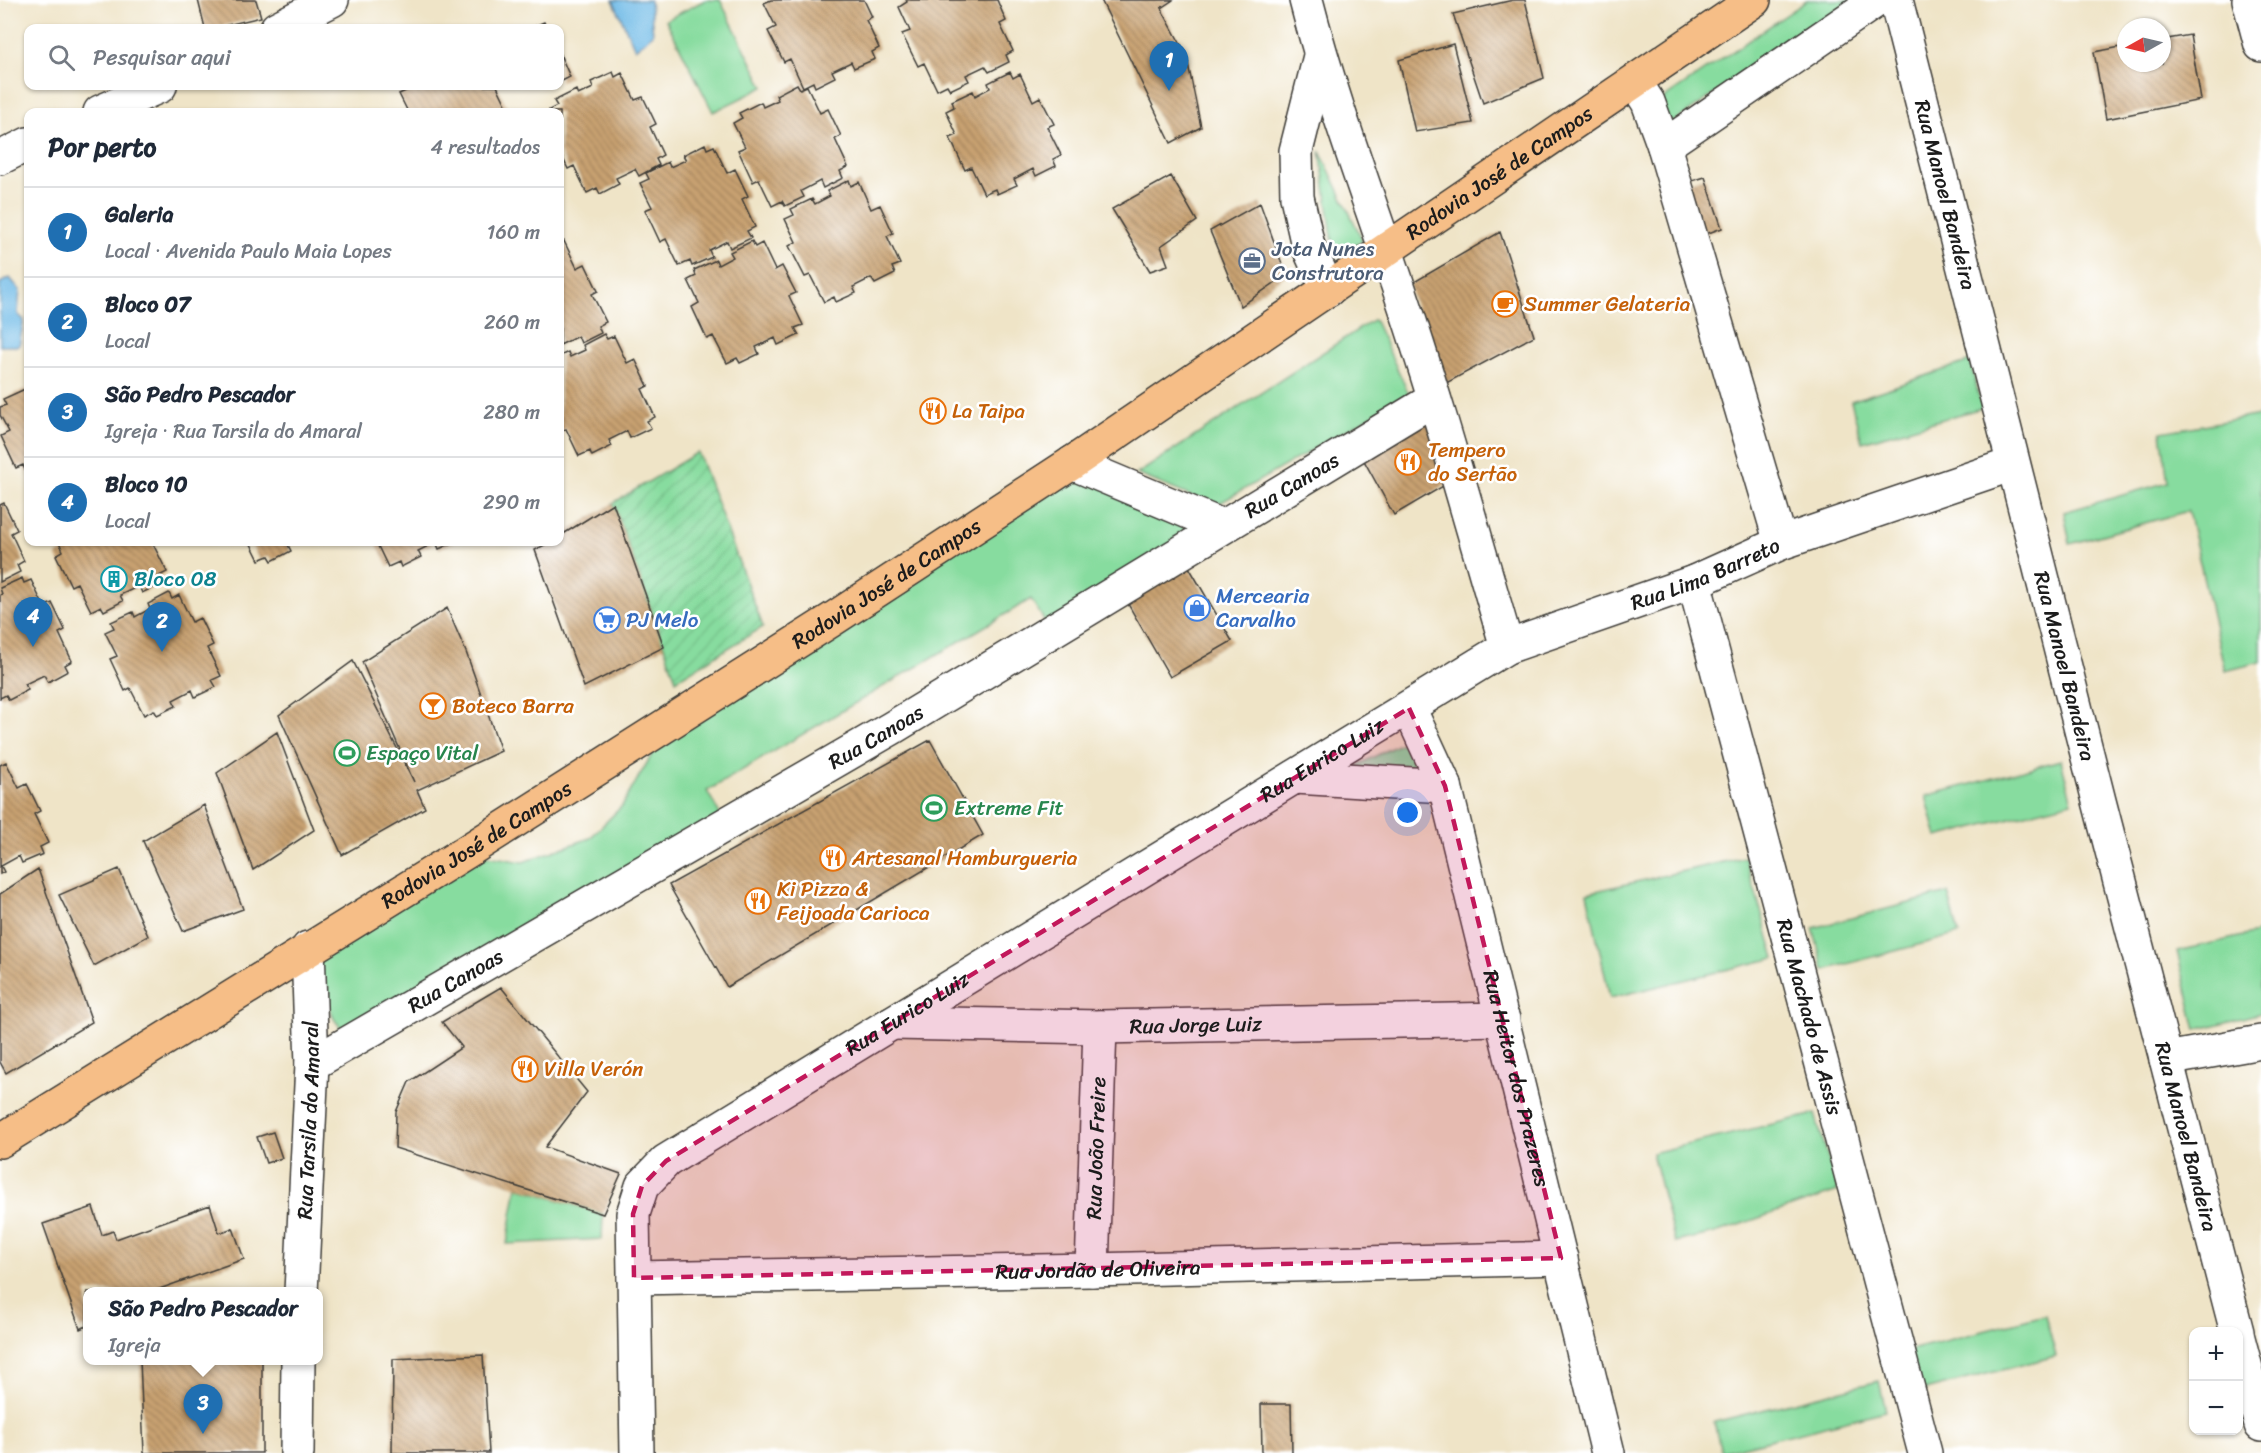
<!DOCTYPE html>
<html lang="pt">
<meta charset="utf-8">
<style>
body{margin:0;font-family:Sriracha,sans-serif;background:#f6f6f7;color:#1f2937}
.controls{position:absolute;right:18px;bottom:18px;display:grid;overflow:hidden;border-radius:12px;box-shadow:0 2px 4px #0004}
.controls button{width:54px;height:54px;display:grid;place-items:center;padding:0;border:0;border-bottom:2px solid #e0e1e3;background:#fff;color:#1f2937;font:30px sans-serif}
.compass{position:absolute;left:2117px;top:18px;width:54px;height:54px;border-radius:50%;background:#fff;box-shadow:0 2px 4px #0004;rotate:262deg}
.you{position:absolute;left:1408px;top:813px;width:21px;height:21px;margin:-15px;border:4px solid #fff;border-radius:50%;background:#1a73e8;box-shadow:0 0 0 9px #1a73e833}
.badge{display:grid;place-items:center;width:39px;height:39px;border-radius:50%;background:#1f6fb2;color:#fff;font-size:20px;font-weight:700}
.pin{position:absolute;translate:-50% -50px;filter:drop-shadow(0 2px 3px #0008)}
.pin::after{content:'';position:absolute;top:32px;width:21px;height:18px;background:inherit;clip-path:polygon(0 0,100% 0,50% 100%)}
.popup{position:absolute;left:83px;top:1287px;width:240px;height:78px;box-sizing:border-box;display:grid;place-content:center;border-radius:12px;background:#fff;filter:drop-shadow(0 2px 4px #0005);font-size:20px;white-space:nowrap;color:#747a83}
.popup b{font-size:22px;color:#1f2937}
.popup::after{content:'';position:absolute;left:50%;top:100%;margin-left:-12px;border:12px solid transparent;border-top-color:#fff}
.list{margin:0;padding:0;list-style:none}
h2{display:flex;justify-content:space-between;align-items:center;height:78px;margin:0;padding:0 24px;font-size:26px}
h2 small{font-size:20px;font-weight:400;color:#747a83}
.list li{display:grid;grid-template-columns:39px 1fr auto;gap:18px;align-items:center;box-sizing:border-box;height:90px;padding:0 24px;border-top:2px solid #e0e1e3}
.list b{display:block;font-size:22px;white-space:nowrap}
.list p{margin:0;font-size:20px;white-space:nowrap;color:#747a83}
.list em{font-size:20px;font-style:normal;color:#747a83}
.icon{flex:none;width:33px;height:33px;fill:none;stroke:currentColor;stroke-width:2;stroke-linecap:round;stroke-linejoin:round}
.map{position:relative;flex:none;width:2261px;height:1453px;overflow:hidden}
.search{position:absolute;background:#fff;box-shadow:0 2px 4px #0004;left:24px;top:24px;width:540px;height:66px;display:flex;align-items:center;gap:15px;box-sizing:border-box;padding:0 21px;border-radius:12px;color:#747a83;font-size:22px}
.panel{position:absolute;background:#fff;box-shadow:0 2px 4px #0004;left:24px;top:108px;width:540px;height:438px;border-radius:12px}
.map>svg:first-child{display:block}
.green{fill:#87dc9f;stroke:#527c5e;stroke-width:1.5}
.garden{fill:url(#garden-furrows);stroke:#527c5e;stroke-width:1.5}
.water{fill:#6db9e6;stroke:#446a81;stroke-width:1.5}
.building{fill:url(#building-back-hatch)}
.lines{fill:none;stroke-linecap:round;stroke-linejoin:round}
.minor-casing{stroke:#3c3a36;stroke-width:36}
.major-casing{stroke:#3c3a36;stroke-width:36}
.minor{stroke:#fff;stroke-width:33}
.major{stroke:#f6be87;stroke-width:33}
.marked{fill:#c2185b;fill-opacity:0.2;stroke:#c2185b;stroke-width:4.5;stroke-dasharray:12 8;stroke-linejoin:round}
.labels{text-anchor:middle;stroke-width:5;stroke-linejoin:round;paint-order:stroke}
.street-label{font-size:21px;fill:#1c1c1c;stroke:#fff}
.service-label{font-size:21px;fill:#4e5e75;stroke:#fff;text-anchor:start}
.food-label{font-size:21px;fill:#c56008;stroke:#fff;text-anchor:start}
.culture-label{font-size:21px;fill:#0d838f;stroke:#fff;text-anchor:start}
.shop-label{font-size:21px;fill:#366cbe;stroke:#fff;text-anchor:start}
.leisure-label{font-size:21px;fill:#27864d;stroke:#fff;text-anchor:start}
</style>
<div class="map">
<svg width="2261" height="1453" viewBox="0 0 2261 1453">
<defs>
<pattern id="garden-furrows" width="10" height="10" patternUnits="userSpaceOnUse" patternTransform="scale(1.5)"><rect width="10" height="10" fill="#87dc9f"/><path d="M-1 1l2-2M0 10L10 0M9 11l2-2" fill="none" stroke="#74bc88"/></pattern>
<pattern id="building-back-hatch" width="6" height="6" patternUnits="userSpaceOnUse" patternTransform="scale(1.5)"><rect width="6" height="6" fill="#c8a171"/><path d="M-1 5l2 2M0 0l6 6M5-1l2 2" fill="none" stroke="#a2825c"/></pattern>
</defs>
<rect width="100%" height="100%" fill="#fff"/>
<filter id="ink" filterUnits="userSpaceOnUse"><feTurbulence type="fractalNoise" baseFrequency=".0167" numOctaves="2"/><feDisplacementMap in="SourceGraphic" scale="12" xChannelSelector="R" yChannelSelector="G"/><feConvolveMatrix kernelMatrix="1 2 1 2 8 2 1 2 1" color-interpolation-filters="sRGB"/></filter>
<filter id="wash" filterUnits="userSpaceOnUse"><feTurbulence type="fractalNoise" baseFrequency=".008" numOctaves="4" result="noise"/><feDisplacementMap in="SourceGraphic" scale="24" xChannelSelector="R" yChannelSelector="G"/><feGaussianBlur stdDeviation="1.35" result="paint"/><feColorMatrix in="noise" values="0 0 0 0 0 0 0 0 0 0 0 0 0 0 0 0 0 1.4 0 .05"/><feComposite in="paint" operator="in"/></filter>
<g filter="url(#wash)">
<rect width="100%" height="100%" fill="#efe4c7"/>
<!-- green -->
<path class="green" d="M705,0H720L764,87L713,112L666,20Z
M1808,0H1853L1666,127L1660,101Z
M1320,151L1363,241L1335,257Z
M1374,319L1409,394L1215,506L1137,474Z
M1970,361L1982,408L1862,442L1851,401Z
M2261,415V662L2225,671L2188,511L2070,544L2064,512L2168,482L2161,432Z
M1072,463L1222,526L1050,630L1031,599L707,791L725,823L343,1031L334,1019L308,948L482,855L523,862L590,838L622,806L672,720Z
M1413,737L1422,779H1330Z
M2061,760L2072,802L1937,837L1926,796Z
M1745,857L1775,958L1610,998L1587,893Z
M1948,893L1959,934L1824,970L1813,928Z
M2261,932V1013L2196,1030L2177,951Z
M1815,1114L1838,1191L1715,1233L1675,1242L1652,1153Z
M517,1187L603,1214L602,1239L507,1244Z
M2045,1315L2056,1356L1921,1391L1910,1350Z
M1879,1381L1886,1411L1721,1452L1714,1422Z"/>
<!-- garden -->
<path class="garden" d="M698,452L763,627L676,680L613,503Z"/>
<!-- water -->
<path class="water" d="M613,0H650L653,34L635,49Z
M10,278L20,290L18,314L24,320L19,346H0V283Z"/>
<g id="blocks">
<!-- building -->
<path class="building" d="M198,0H256L261,17L215,28H205Z
M771,0H864L872,17L866,20L879,48L872,52L875,59L854,68L851,62L832,71L835,77L815,87L813,82L803,87L790,59L784,62L768,31L776,27L764,3Z
M906,0H997L1006,21L1000,24L1013,51L1006,55L1009,62L989,72L985,66L966,75L969,81L950,90L947,85L937,90L924,63L918,66L902,34L910,31L899,7L907,2Z
M1101,0H1173L1161,8L1186,54L1201,127L1171,143Z
M1513,0H1525L1544,78L1483,103L1453,14Z
M544,22L547,28H530Z
M2190,35L2201,100L2106,119L2094,52L2126,46V63H2162V40Z
M1453,44L1473,123L1415,132L1399,60Z
M560,54L570,77L560,82Z
M613,72L615,77L622,73L635,100L643,97L656,124L650,127L663,155L656,159L659,165L639,176L635,169L616,178L619,184L600,194L597,188L587,193L574,166L568,169L560,152V112H550L549,110L557,106L554,101L576,90L578,95L593,88L591,82Z
M1010,72L1013,78L1020,74L1033,101L1040,97L1054,124L1047,127L1061,155L1053,159L1056,166L1036,176L1033,169L1014,179L1017,185L997,194L995,189L984,194L971,167L965,170L950,138L957,135L946,111L954,107L952,101L973,91L975,96L990,88L988,83Z
M797,84L800,89L807,86L820,113L828,109L841,136L835,139L848,167L840,171L843,178L823,188L820,181L801,191L804,197L785,206L782,201L772,206L759,179L753,182L738,150L745,147L733,123L742,118L739,113L761,102L763,107L778,100L776,95Z
M403,86H497L509,111L408,112L399,94L406,91Z
M705,144L707,149L714,146L727,173L735,169L748,196L742,199L755,227L747,231L751,238L730,248L727,241L709,250L712,257L692,266L690,261L679,266L666,239L660,242L645,210L652,207L640,183L649,179L646,173L668,162L670,167L686,160L683,155Z
M1171,176L1197,221L1161,246L1168,265L1150,271L1112,209Z
M1705,177L1722,228L1692,239L1676,186Z
M849,180L851,186L859,182L871,209L880,205L893,233L887,236L900,264L892,267L895,274L875,284L871,278L853,287L856,293L836,302L834,297L824,302L810,275L805,277L789,246L796,242L785,219L794,215L791,209L812,199L815,204L830,196L827,191Z
M1260,203L1286,275L1241,306L1210,231Z
M1500,232L1534,336L1437,388L1409,285Z
M564,241L577,268L585,264L598,291L592,294L606,322L598,326L601,333L581,343L578,336L560,345V243Z
M752,241L755,247L762,243L775,270L782,266L796,293L789,296L803,325L795,328L799,335L778,345L775,338L756,347L759,354L740,363L737,358L727,363L713,336L707,339L692,307L699,303L688,280L696,276L694,270L716,260L718,265L733,257L730,252Z
M604,334L607,339L614,336L627,363L635,359L648,386L642,389L655,417L647,421L651,428L630,438L627,431L609,440L612,446L592,456L590,451L579,456L566,429L560,432V356L568,352L570,357L585,350L583,345Z
M25,389L28,392V477L23,465L16,468L1,436L9,432L0,415V407L6,405L3,399Z
M1434,399L1457,478L1394,515L1356,446Z
M4,503L17,530L11,533L24,561L17,565L20,572L0,582V505Z
M613,503L664,647L584,687L535,550L550,542H560V536Z
M59,542H158L153,544L167,572L159,576L162,583L142,593L139,586L120,595L123,601L104,611L101,606L91,611L77,583L71,586L56,555L63,551Z
M250,542H296L288,545L291,551L272,561L269,556L259,560Z
M376,542H455L439,549L436,542L418,551L421,557L401,567L399,562L388,567Z
M1186,562L1232,641L1170,677L1124,597Z
M22,578L24,583L31,580L44,607L52,603L65,630L59,633L72,661L65,665L68,671L48,682L44,675L25,684L28,690L9,700L6,695L0,698V595L2,594L0,588Z
M169,593L172,599L179,595L192,622L200,618L213,645L207,648L221,676L212,680L216,687L195,697L192,690L173,700L176,706L157,715L154,710L144,715L130,688L125,691L110,659L117,656L105,632L114,628L111,622L133,612L135,617L150,609L148,604Z
M447,608L466,652L501,751L417,790L425,808L342,855L279,715L353,661L414,782L362,662Z
M277,732L314,830L253,870L217,773Z
M930,740L983,835L727,987L669,885Z
M6,762L19,788L27,784L40,811L34,814L48,843L40,847L43,854L22,863L19,856L1,866L4,872L0,874V765Z
M204,805L243,909L183,931L143,841Z
M38,869L92,1022L6,1073L0,1062V894Z
M119,869L148,936L94,966L59,895Z
M501,987L587,1092L545,1147L621,1174L603,1214L395,1148L396,1112L409,1082L462,1047L442,1022Z
M273,1132L282,1158L266,1163L257,1137Z
M210,1205L219,1233L233,1228L244,1259L151,1292H87V1326L80,1329L43,1224L93,1207L102,1235L113,1231L116,1239Z
M483,1355L489,1453H392L393,1359Z
M140,1360H262V1453H144Z
M1261,1404H1291L1292,1453H1262Z"/>
</g>
</g>
<g filter="url(#ink)">
<use href="#blocks" fill-opacity="0" stroke="#3c3a36" stroke-width="1.5"/>
<g class="lines">
<!-- minor casing -->
<g class="minor-casing">
<g id="minor">
<path d="M1306,0C1330,94 1364,185 1395,277C1437,399 1471,524 1507,647"/>
<path id="s1" d="M1896,0L2099,801L2237,1332"/>
<path d="M2249,0L2261,45"/>
<path d="M277,28L332,0"/>
<path d="M1320,56L1296,151L1297,197L1308,246L1328,290"/>
<path d="M1635,82L1648,102L1664,146L1781,543"/>
<path d="M100,112L160,86"/>
<path d="M1664,146L1877,0"/>
<path d="M0,158L28,144"/>
<path d="M1072,463L1222,526"/>
<path id="s2" d="M1694,582L1925,1453"/>
<path id="s3" d="M1409,708L1445,786L1608,1453"/>
<path d="M1295,777L1445,786"/>
<path id="s4" d="M892,1023L1100,1027L1503,1019"/>
<path d="M2166,1059L2261,1042"/>
<path id="s5" d="M312,1064L892,728L1434,399"/>
<path id="s6" d="M1092,1270L1100,1027"/>
<path id="s7" d="M634,1278L1092,1270L1561,1258"/>
<path id="s8" d="M301,1292L312,1064L308,948"/>
<path d="M2238,1338L2261,1425"/>
<path d="M297,1453L298,1360"/>
<path id="s9" d="M637,1453L633,1214L642,1186L666,1161L1507,647L1694,582L1781,543L2013,464"/>
</g>
</g>
<!-- major casing -->
<g class="major-casing">
<g id="major">
<path id="s10" d="M0,1141L466,852L833,619L1072,463L1754,0"/>
</g>
</g>
<!-- minor -->
<use href="#minor" class="minor"/>
<!-- major -->
<use href="#major" class="major"/>
</g>
</g>
<!-- marked area -->
<path class="marked" d="M1409,708L1445,786L1561,1258L634,1278L633,1214L642,1186L666,1161Z"/>
<!-- icons -->
<defs>
<g id="office-ring" transform="scale(1.35)"><circle r="9.5" fill="#fff" stroke="#5c6f8a" stroke-width="1.5"/><path d="M-6-3h4V-5.5h4V-3h4V5H-6ZM-1-4.5V-3h2v-1.5ZM-6 0V1H6V0Z" fill="#5c6f8a"/></g>
<g id="cafe-ring" transform="scale(1.35)"><circle r="9.5" fill="#fff" stroke="#e8710a" stroke-width="1.5"/><path d="M-5.5-4.5H6V0H3Q3 3.5 0 3.5H-2.5Q-5.5 3.5-5.5 0ZM3-3.2v2h1.7v-2ZM-6 4.5H4V6H-6Z" fill="#e8710a"/></g>
<g id="restaurant-ring" transform="scale(1.35)"><circle r="9.5" fill="#fff" stroke="#e8710a" stroke-width="1.5"/><path d="M-5-6h1v4h1v-4h1v4h1v-4h1v5L-1.5 .5V6h-2V.5L-5-1ZM5-6V6H3V1.5H1.5Q1.5-4 5-6Z" fill="#e8710a"/></g>
<g id="building-ring" transform="scale(1.35)"><circle r="9.5" fill="#fff" stroke="#0f9aa8" stroke-width="1.5"/><path d="M-4-6H4V6H1V3H-1V6H-4ZM-2.5-4.3h1.7v1.8h-1.7ZM.8-4.3h1.7v1.8H.8ZM-2.5-1h1.7V.8h-1.7ZM.8-1h1.7V.8H.8Z" fill="#0f9aa8"/></g>
<g id="shop-ring" transform="scale(1.35)"><circle r="9.5" fill="#fff" stroke="#3f7fe0" stroke-width="1.5"/><path d="M-5-2.5h2.3a2.7 3.5 0 0 1 5.4 0H5L5.5 6h-11ZM-1.5-2.5h3a1.5 2.3 0 0 0-3 0Z" fill="#3f7fe0"/></g>
<g id="supermarket-ring" transform="scale(1.35)"><circle r="9.5" fill="#fff" stroke="#3f7fe0" stroke-width="1.5"/><path d="M-6-5.5h2.5l.6 2H6L4.5 2H-2.5L-4.4-4H-6ZM-1.5 3.2a1.3 1.3 0 1 0 .1 0ZM3 3.2a1.3 1.3 0 1 0 .1 0Z" fill="#3f7fe0"/></g>
<g id="bar-ring" transform="scale(1.35)"><circle r="9.5" fill="#fff" stroke="#e8710a" stroke-width="1.5"/><path d="M-6-5H6L.8 .8V4.5H3.5V6h-7V4.5H-.8V.8Z" fill="#e8710a"/></g>
<g id="stadium-ring" transform="scale(1.35)"><circle r="9.5" fill="#fff" stroke="#2e9e5b" stroke-width="1.5"/><path d="M0-5a6.5 5 0 1 0 0 10a6.5 5 0 1 0 0-10ZM-3.5-1.8h7v3.6h-7Z" fill="#2e9e5b"/></g>
</defs>
<g fill-rule="evenodd">
<use href="#office-ring" x="1252" y="261"/>
<use href="#cafe-ring" x="1505" y="304"/>
<use href="#restaurant-ring" x="933" y="411"/>
<use href="#restaurant-ring" x="1408" y="462"/>
<use href="#building-ring" x="114" y="579"/>
<use href="#shop-ring" x="1197" y="608"/>
<use href="#supermarket-ring" x="607" y="620"/>
<use href="#bar-ring" x="433" y="706"/>
<use href="#stadium-ring" x="347" y="753"/>
<use href="#stadium-ring" x="934" y="808"/>
<use href="#restaurant-ring" x="833" y="858"/>
<use href="#restaurant-ring" x="758" y="901"/>
<use href="#restaurant-ring" x="525" y="1069"/>
</g>
<g class="labels">
<!-- street labels -->
<g class="street-label">
<text dy="7" stroke="none"><textPath href="#s10" startOffset="1785">Rodovia José de Campos</textPath></text>
<text dy="7" stroke="none"><textPath href="#s1" startOffset="201">Rua Manoel Bandeira</textPath></text>
<text dy="7" stroke="none"><textPath href="#s5" startOffset="1138">Rua Canoas</textPath></text>
<text dy="7" stroke="none"><textPath href="#s9" startOffset="1500">Rua Lima Barreto</textPath></text>
<text dy="7" stroke="none"><textPath href="#s10" startOffset="1047">Rodovia José de Campos</textPath></text>
<text dy="7" stroke="none"><textPath href="#s1" startOffset="687">Rua Manoel Bandeira</textPath></text>
<text dy="7" stroke="none"><textPath href="#s5" startOffset="652">Rua Canoas</textPath></text>
<text dy="7" stroke="none"><textPath href="#s9" startOffset="1072">Rua Eurico Luiz</textPath></text>
<text dy="7" stroke="none"><textPath href="#s10" startOffset="561">Rodovia José de Campos</textPath></text>
<text dy="7" stroke="none"><textPath href="#s5" startOffset="166">Rua Canoas</textPath></text>
<text dy="7" stroke="none"><textPath href="#s9" startOffset="586">Rua Eurico Luiz</textPath></text>
<text dy="7" stroke="none"><textPath href="#s2" startOffset="450">Rua Machado de Assis</textPath></text>
<text dy="7" stroke="none"><textPath href="#s4" startOffset="304">Rua Jorge Luiz</textPath></text>
<text dy="7" stroke="none"><textPath href="#s3" startOffset="387">Rua Heitor dos Prazeres</textPath></text>
<text dy="7" stroke="none"><textPath href="#s8" startOffset="172">Rua Tarsila do Amaral</textPath></text>
<text dy="7" stroke="none"><textPath href="#s1" startOffset="1173">Rua Manoel Bandeira</textPath></text>
<text dy="7" stroke="none"><textPath href="#s6" startOffset="122">Rua João Freire</textPath></text>
<text dy="7" stroke="none"><textPath href="#s7" startOffset="464">Rua Jordão de Oliveira</textPath></text>
</g>
<!-- service labels -->
<g class="service-label">
<text x="1272" y="256">Jota Nunes<tspan x="1272" dy="24">Construtora</tspan></text>
</g>
<!-- food labels -->
<g class="food-label">
<text x="1524" y="311">Summer Gelateria</text>
<text x="952" y="418">La Taipa</text>
<text x="1428" y="457">Tempero<tspan x="1428" dy="24">do Sertão</tspan></text>
<text x="452" y="713">Boteco Barra</text>
<text x="852" y="865">Artesanal Hamburgueria</text>
<text x="777" y="896">Ki Pizza &amp;<tspan x="777" dy="24">Feijoada Carioca</tspan></text>
<text x="544" y="1076">Villa Verón</text>
</g>
<!-- culture labels -->
<g class="culture-label">
<text x="134" y="586">Bloco 08</text>
</g>
<!-- shop labels -->
<g class="shop-label">
<text x="1216" y="603">Mercearia<tspan x="1216" dy="24">Carvalho</tspan></text>
<text x="626" y="627">PJ Melo</text>
</g>
<!-- leisure labels -->
<g class="leisure-label">
<text x="366" y="760">Espaço Vital</text>
<text x="954" y="815">Extreme Fit</text>
</g>
</g>
</svg>
<div class="controls">
<button>+</button>
<button>−</button>
</div>
<svg class="compass" viewBox="-18 -18 36 36"><path d="M0-13l5 13h-10z" fill="#e53935"/><path d="M0 13l5-13h-10z" fill="#747a83"/></svg>
<div class="you"></div>
<div class="pin badge" style="left:1169px;top:91px">1</div>
<div class="pin badge" style="left:162px;top:652px">2</div>
<div class="pin badge" style="left:203px;top:1434px">3</div>
<div class="popup"><b>São Pedro Pescador</b>Igreja</div>
<div class="pin badge" style="left:33px;top:647px">4</div>
<div class="search"><svg class="icon" aria-label="search" viewBox="0 0 24 24"><circle cx="10" cy="10" r="6"/><path d="M15 15l6 6"/></svg>Pesquisar aqui</div>
<section class="panel">
<h2>Por perto<small>4 resultados</small></h2>
<ul class="list">
<li><span class="badge">1</span><div><b>Galeria</b><p>Local · Avenida Paulo Maia Lopes</p></div><em>160 m</em></li>
<li><span class="badge">2</span><div><b>Bloco 07</b><p>Local</p></div><em>260 m</em></li>
<li><span class="badge">3</span><div><b>São Pedro Pescador</b><p>Igreja · Rua Tarsila do Amaral</p></div><em>280 m</em></li>
<li><span class="badge">4</span><div><b>Bloco 10</b><p>Local</p></div><em>290 m</em></li>
</ul>
</section>
</div>
